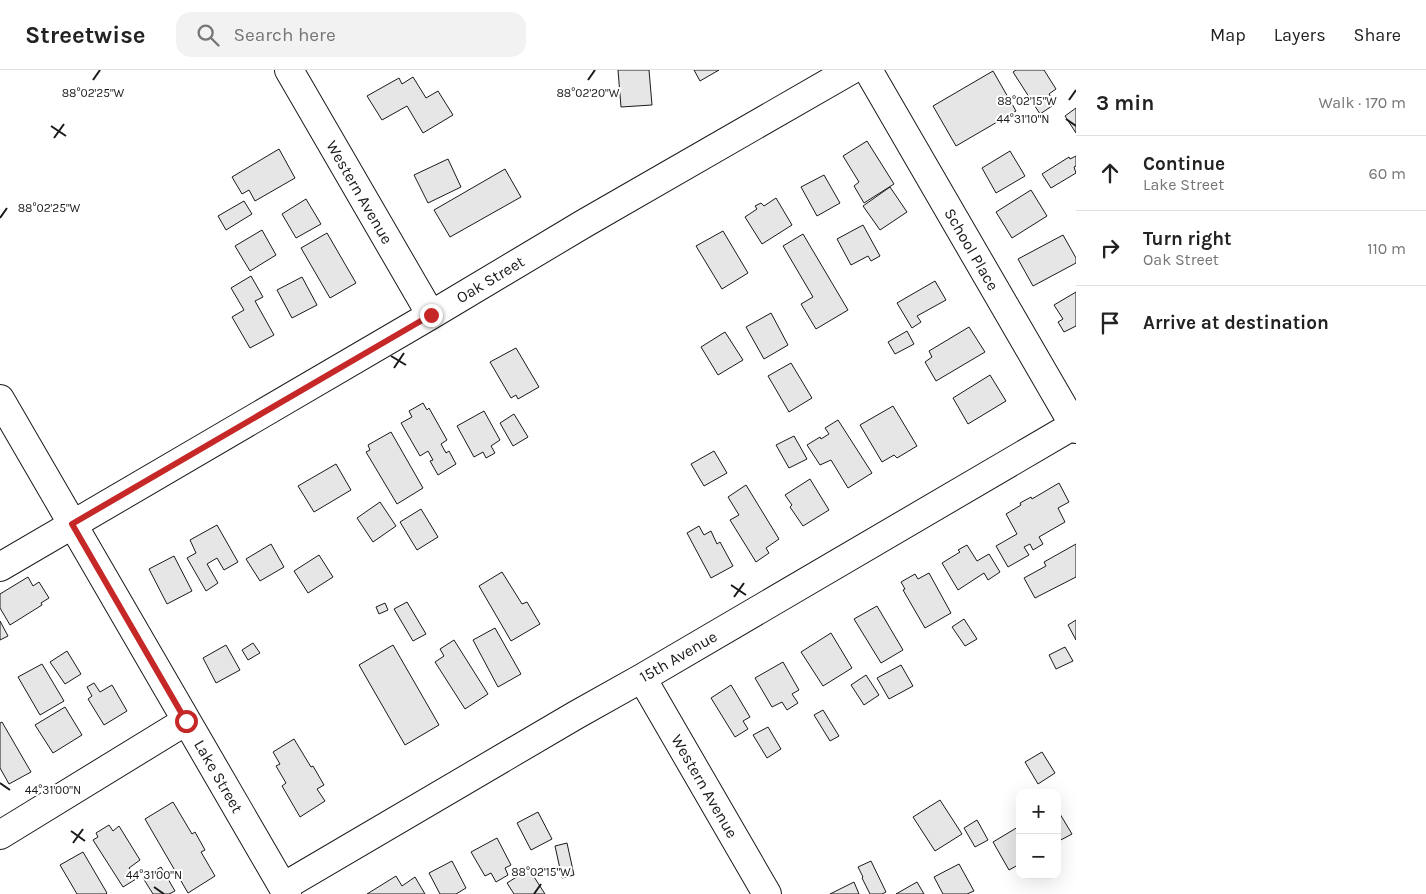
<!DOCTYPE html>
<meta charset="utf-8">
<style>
body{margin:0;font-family:Karla,sans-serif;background:#f2f2f2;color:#222}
.controls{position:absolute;right:15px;bottom:15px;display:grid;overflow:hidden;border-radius:10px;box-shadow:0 5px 20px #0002}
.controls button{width:45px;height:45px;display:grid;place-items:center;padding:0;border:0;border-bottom:1px solid #e0e0e0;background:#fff;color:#222;font:25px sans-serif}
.stop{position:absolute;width:15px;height:15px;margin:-11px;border:4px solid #c62828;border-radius:50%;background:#fff}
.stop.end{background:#c62828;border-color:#fff;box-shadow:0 1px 5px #0008}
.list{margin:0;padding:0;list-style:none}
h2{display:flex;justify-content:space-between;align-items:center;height:65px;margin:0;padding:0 20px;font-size:21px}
h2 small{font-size:16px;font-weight:400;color:#767676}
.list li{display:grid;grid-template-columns:32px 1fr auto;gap:15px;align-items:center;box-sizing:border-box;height:75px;padding:0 20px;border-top:1px solid #e0e0e0}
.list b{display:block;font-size:19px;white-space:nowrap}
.list p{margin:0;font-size:16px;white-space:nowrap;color:#767676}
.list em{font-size:16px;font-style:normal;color:#767676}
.icon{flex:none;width:28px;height:28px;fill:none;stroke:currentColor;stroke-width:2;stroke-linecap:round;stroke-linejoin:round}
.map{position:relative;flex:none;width:1076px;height:824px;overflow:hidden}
header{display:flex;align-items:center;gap:30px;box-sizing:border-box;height:70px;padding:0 25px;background:#fff;border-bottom:1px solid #e0e0e0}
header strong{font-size:24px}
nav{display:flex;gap:28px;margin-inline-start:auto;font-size:18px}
.search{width:350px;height:45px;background:#f2f2f2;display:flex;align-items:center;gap:12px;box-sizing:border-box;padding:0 18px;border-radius:15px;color:#767676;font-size:19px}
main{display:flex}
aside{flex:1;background:#fff}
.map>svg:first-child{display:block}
.building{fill:#e6e6e6;stroke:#1a1a1a}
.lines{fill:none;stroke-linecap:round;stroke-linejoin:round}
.minor-casing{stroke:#1a1a1a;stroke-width:30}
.minor{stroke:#fff;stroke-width:28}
.route{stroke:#c62828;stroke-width:6}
.ticks{fill:none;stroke:#1a1a1a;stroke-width:2}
.labels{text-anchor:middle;stroke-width:4;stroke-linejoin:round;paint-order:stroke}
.street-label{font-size:16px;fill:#1a1a1a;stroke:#fff}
.ticks-label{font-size:12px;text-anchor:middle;fill:#1a1a1a;stroke:#fff;stroke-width:4;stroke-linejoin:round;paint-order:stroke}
</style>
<header>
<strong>Streetwise</strong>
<div class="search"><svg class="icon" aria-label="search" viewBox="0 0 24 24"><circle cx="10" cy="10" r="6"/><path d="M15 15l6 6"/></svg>Search here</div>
<nav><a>Map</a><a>Layers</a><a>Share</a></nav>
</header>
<main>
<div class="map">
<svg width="1076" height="824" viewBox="0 0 1076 824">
<rect width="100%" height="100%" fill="#fff"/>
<!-- building -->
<path class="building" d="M618,0H649L652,35L621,37Z
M694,0H719L700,11Z
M1016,0H1044L1056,19L1049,24L1055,34L1040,44L1013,2Z
M993,1L1016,41L956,76L933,36Z
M413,7L426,28L438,21L453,45L423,63L407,36L382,50L367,26L399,8L402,14Z
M1076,38V63L1065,46Z
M867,71L894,114L864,133L854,116L859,112L843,86Z
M279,79L295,108L255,131L249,120L242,124L232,107Z
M1010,81L1025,106L996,123L982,98Z
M1076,86V96L1074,97L1076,103L1051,118L1042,104L1069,87L1070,89Z
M448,89L461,117L428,133L414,105Z
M505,99L521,127L450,167L434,140Z
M824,105L840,133L817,146L801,117Z
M890,117L907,142L880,160L863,136Z
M1031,120L1047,146L1012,168L996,142Z
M776,128L792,155L762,174L745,147L757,139L755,136L761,133L764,136Z
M306,129L321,154L296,168L282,144Z
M244,131L252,144L226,160L218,146Z
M863,155L880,186L871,191L868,186L851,195L837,169Z
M262,160L276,185L250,201L235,176Z
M723,161L748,203L722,219L696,176Z
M327,163L356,213L330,228L301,178Z
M803,164L848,240L816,259L801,234L813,227L783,176Z
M1063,165L1076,188V193L1033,216L1018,189Z
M251,206L263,227L255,231L274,265L250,278L232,247L244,240L231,218Z
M302,207L317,235L292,248L277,220Z
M935,211L946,230L917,246L921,252L912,258L897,233Z
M1076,222V256L1064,262L1058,252L1063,249L1054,235Z
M771,243L788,275L764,289L746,257Z
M969,257L985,282L936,311L925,292L932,287L929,281Z
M907,261L914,274L895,284L888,272Z
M725,262L743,290L718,305L701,277Z
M516,278L539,317L518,329L516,325L511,328L490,292Z
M791,293L812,328L789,342L768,306Z
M990,305L1006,331L968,354L953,328Z
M423,333L427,340L429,338L447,370L441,374L446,383L449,381L456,394L438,405L430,391L433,390L428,381L420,386L401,353L412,347L409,341Z
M893,336L917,376L897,388L894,385L882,392L860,355Z
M484,341L500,370L491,376L495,383L486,388L483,382L474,387L457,356Z
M514,344L528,367L513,376L500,353Z
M838,350L872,403L848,418L831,390L820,395L807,375L820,367L821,369L829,364L825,358Z
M391,362L423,418L397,434L366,382L370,380L368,375Z
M794,366L807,389L789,398L776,375Z
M714,381L727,403L704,416L691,394Z
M336,394L351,420L314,442L298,416Z
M810,409L829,440L803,456L790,437L792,435L785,425Z
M1059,413L1069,432L1058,438L1065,452L1039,467L1043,474L1033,480L1030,474L1024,477L1029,485L1008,497L996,476L1017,464L1006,444L1021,435L1020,433L1031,427L1032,429Z
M746,415L779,469L766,478L769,483L756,492L730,450L739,445L728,427Z
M380,432L396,456L373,472L357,448Z
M421,439L438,467L417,480L400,452Z
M217,455L238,492L224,500L217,488L207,494L218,513L206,521L187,488L196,483L190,470Z
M699,456L704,465L711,461L717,474L720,472L733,496L711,508L687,463Z
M271,474L284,497L260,511L246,489Z
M1076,474V507L1035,528L1024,508L1046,496L1044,492Z
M967,475L977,491L989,484L1000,502L988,510L984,503L958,520L942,493L960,482L958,480Z
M319,485L333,507L308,523L294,501Z
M174,486L192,521L167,534L149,499Z
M502,502L522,534L527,532L540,554L511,571L479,516Z
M929,503L951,543L925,558L903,520L905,519L901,512L915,504L918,509Z
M28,507L33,516L39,512L49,528L41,533L42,535L10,555L0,538V524Z
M407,532L426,564L413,571L394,539Z
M385,533L388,540L379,544L376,537Z
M877,536L903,580L881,593L854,549Z
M964,549L977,569L965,576L952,557Z
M1076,550V570L1068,555Z
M0,551L8,566L0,570Z
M495,558L521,604L498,617L473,570Z
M831,563L852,598L823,616L801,582Z
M454,570L488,624L465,639L435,592L444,586L440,579Z
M253,573L260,583L248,590L242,580Z
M226,575L240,600L216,613L203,588Z
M393,575L439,655L405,675L359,595Z
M1065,577L1073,591L1056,599L1049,585Z
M67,581L81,604L65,614L50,592Z
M783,592L799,620L792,624L798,633L787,640L782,632L772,637L755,608Z
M42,594L64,631L40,645L18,607Z
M901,595L913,616L889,629L877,608Z
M866,605L879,625L864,635L851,615Z
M94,613L100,622L112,615L127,641L104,655L88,629L92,626L87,617Z
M731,615L750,647L743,651L748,659L735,667L711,628Z
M65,637L82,665L53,683L35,655Z
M823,640L839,666L830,671L814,645Z
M2,652L31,702L9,714L0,698V653Z
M768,657L781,679L767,688L753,665Z
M294,669L311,697L313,696L324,715L317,719L325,731L300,747L282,716L286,713L276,696L280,694L273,682Z
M1042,682L1055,703L1038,714L1025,692Z
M940,730L962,764L935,781L913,747Z
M173,732L192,764L195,762L205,780L201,782L215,806L188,823L145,749Z
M1057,739L1072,764L1057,772Z
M538,742L552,769L531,780L517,753Z
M977,750L988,770L975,777L964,758Z
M109,755L113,761L119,756L140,790L129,798L136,809L123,817L93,770L98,767L96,763Z
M1018,757L1020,760V799L1018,795L1009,800L993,772Z
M497,768L511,795L505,798L508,805L496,812L491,803L485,806L471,782Z
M567,773L574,805L562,808L555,776Z
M83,782L107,823L106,824H77L60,795Z
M452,791L466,818L456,824H440L429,803Z
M871,791L886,822L882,824H870L862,808L863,807L858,797Z
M959,794L974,821L967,824H943L934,807Z
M161,797L175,821L169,824H153L143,808Z
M529,799L545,824H514L507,813Z
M396,806L402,816L415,807L425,824H367Z
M854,812L859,824H830Z
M917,812L924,824H896Z"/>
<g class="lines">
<!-- minor casing -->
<g class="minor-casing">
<path id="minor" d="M289,0L431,245
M868,0L1076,359
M0,329L287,824
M0,497L431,245L585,153L851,0
M642,608L767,824
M0,765L186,651
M283,817L576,645L642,608L1074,355"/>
</g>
<!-- minor -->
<use href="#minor" class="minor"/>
</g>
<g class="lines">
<!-- route -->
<path class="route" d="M186,651L72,454L431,245"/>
</g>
<!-- ticks -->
<path class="ticks" d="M93,10L100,0M588,10L595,0M1069,30L1076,20M1066,49L1076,56M51,56L66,66M54,68L64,54M0,148L7,138M391,286L406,295M394,298L404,283M731,515L746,525M734,527L744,513M0,713L10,720M71,761L85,771M73,773L83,759M154,817L164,824M534,824L541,814"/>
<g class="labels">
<!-- street labels -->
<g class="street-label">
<text transform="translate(360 122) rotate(60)" y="6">Western Avenue</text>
<text transform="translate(972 179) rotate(60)" y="6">School Place</text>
<text transform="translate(490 209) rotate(-31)" y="6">Oak Street</text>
<text transform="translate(678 586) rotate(-30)" y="6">15th Avenue</text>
<text transform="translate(219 706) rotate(60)" y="6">Lake Street</text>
<text transform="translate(705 716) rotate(60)" y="6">Western Avenue</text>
</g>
</g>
<g class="ticks-label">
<text x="93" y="27">88°02'25"W</text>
<text x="588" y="27">88°02'20"W</text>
<text x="1027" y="35">88°02'15"W</text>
<text x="1023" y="53">44°31'10"N</text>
<text x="49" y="142">88°02'25"W</text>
<text x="53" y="724">44°31'00"N</text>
<text x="541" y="806">88°02'15"W</text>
<text x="154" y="809">44°31'00"N</text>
</g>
</svg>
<div class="controls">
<button>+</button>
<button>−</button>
</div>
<div class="stop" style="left:186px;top:651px"></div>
<div class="stop end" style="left:431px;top:245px"></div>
</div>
<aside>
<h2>3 min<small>Walk · 170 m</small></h2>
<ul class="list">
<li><svg class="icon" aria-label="ahead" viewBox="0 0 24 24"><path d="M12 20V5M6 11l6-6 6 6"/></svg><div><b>Continue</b><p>Lake Street</p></div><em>60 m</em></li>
<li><svg class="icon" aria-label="right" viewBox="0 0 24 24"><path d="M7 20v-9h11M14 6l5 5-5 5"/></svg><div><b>Turn right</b><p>Oak Street</p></div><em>110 m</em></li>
<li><svg class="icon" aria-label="arrive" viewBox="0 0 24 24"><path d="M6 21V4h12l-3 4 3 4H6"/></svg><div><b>Arrive at destination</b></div></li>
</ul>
</aside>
</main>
